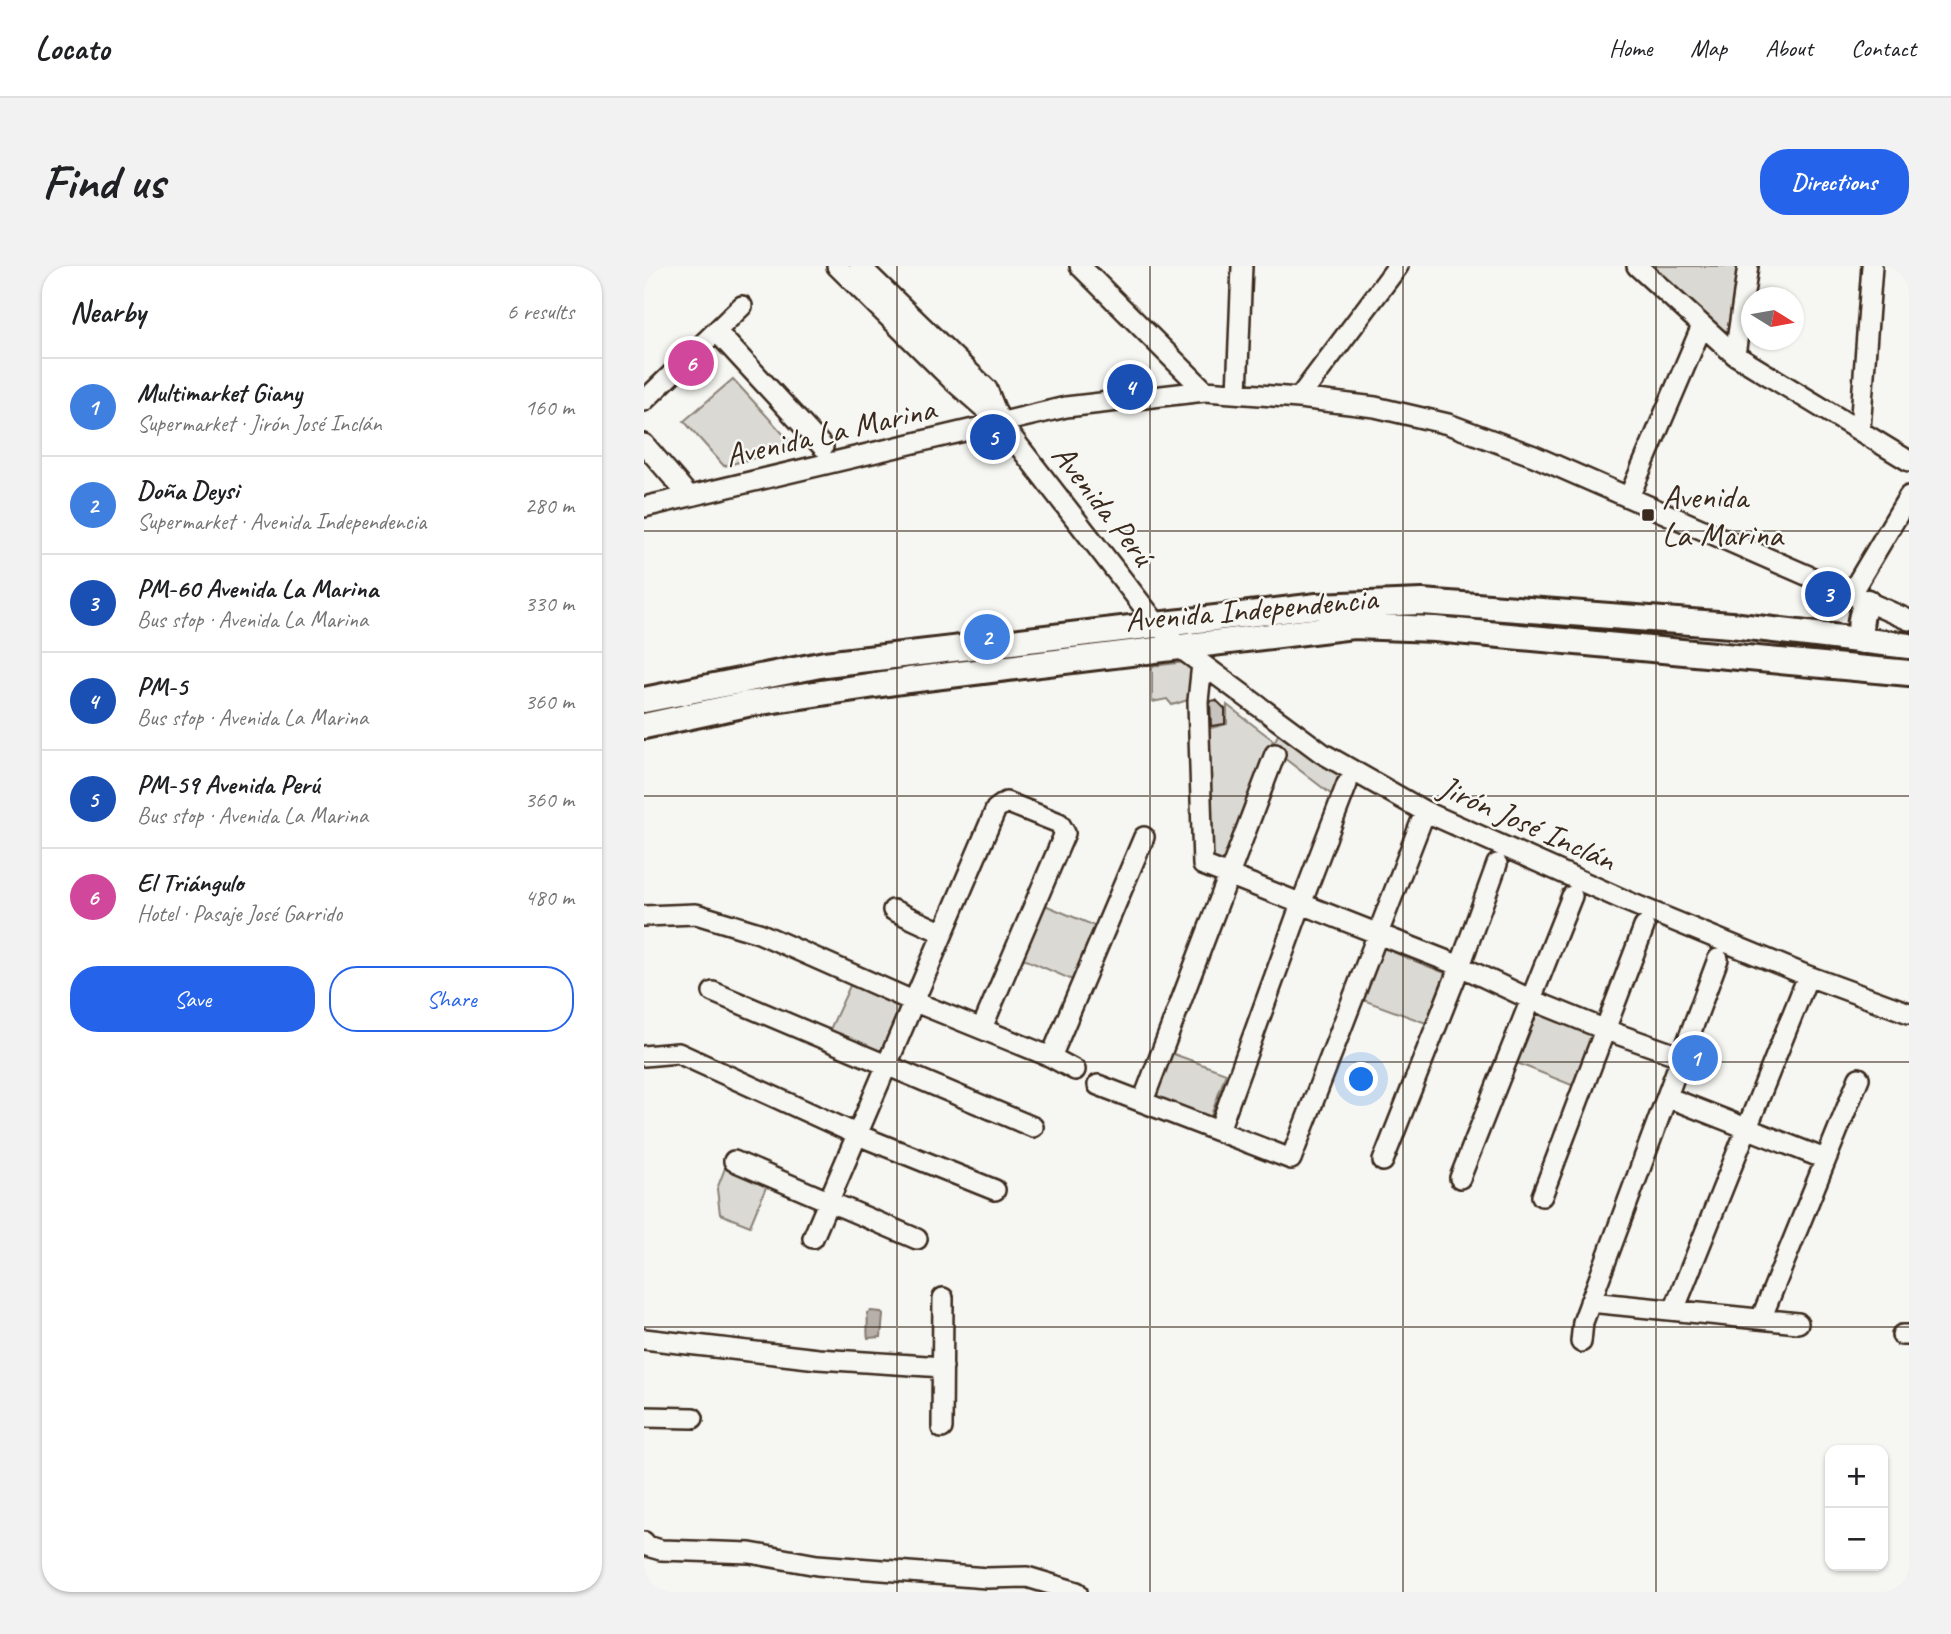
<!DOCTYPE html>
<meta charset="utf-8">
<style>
body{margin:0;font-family:Caveat,sans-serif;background:#f2f2f2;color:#202124}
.controls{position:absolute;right:21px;bottom:21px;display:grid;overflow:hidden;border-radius:14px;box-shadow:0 2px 5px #0004}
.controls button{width:63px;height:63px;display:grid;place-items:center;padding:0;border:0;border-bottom:2px solid #e0e0e0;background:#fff;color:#202124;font:35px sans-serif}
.compass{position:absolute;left:1097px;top:21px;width:63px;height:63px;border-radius:50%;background:#fff;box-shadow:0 2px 5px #0004;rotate:101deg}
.you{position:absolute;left:718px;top:814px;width:24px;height:24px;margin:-18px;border:5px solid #fff;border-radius:50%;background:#1a73e8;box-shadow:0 0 0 10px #1a73e833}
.badge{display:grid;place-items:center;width:46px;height:46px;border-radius:50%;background:#2563eb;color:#fff;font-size:23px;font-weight:700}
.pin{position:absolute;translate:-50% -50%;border:4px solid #fff;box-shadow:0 2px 7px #0006}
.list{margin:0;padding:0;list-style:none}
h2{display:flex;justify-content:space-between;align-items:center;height:91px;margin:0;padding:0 28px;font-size:30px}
h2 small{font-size:23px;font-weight:400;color:#757577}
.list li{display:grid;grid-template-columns:46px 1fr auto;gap:21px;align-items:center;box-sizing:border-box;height:98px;padding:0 28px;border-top:2px solid #e0e0e0}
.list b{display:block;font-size:26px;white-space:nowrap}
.list p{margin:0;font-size:23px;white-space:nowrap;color:#757577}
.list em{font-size:23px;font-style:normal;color:#757577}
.actions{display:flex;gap:14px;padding:21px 28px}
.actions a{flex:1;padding:16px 0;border:2px solid #2563eb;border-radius:28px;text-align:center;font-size:24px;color:#2563eb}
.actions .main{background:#2563eb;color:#fff}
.map{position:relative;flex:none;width:1265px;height:1326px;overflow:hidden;border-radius:28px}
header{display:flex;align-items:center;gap:42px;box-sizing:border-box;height:98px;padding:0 35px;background:#fff;border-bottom:2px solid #e0e0e0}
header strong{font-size:33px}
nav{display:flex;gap:38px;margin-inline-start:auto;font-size:24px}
.intro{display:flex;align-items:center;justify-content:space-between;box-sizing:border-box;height:168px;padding:0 42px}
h1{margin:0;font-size:49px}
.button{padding:18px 32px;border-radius:28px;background:#2563eb;color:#fff;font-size:24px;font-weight:700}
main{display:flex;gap:42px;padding:0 42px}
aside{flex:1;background:#fff;border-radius:28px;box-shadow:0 2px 5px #0004}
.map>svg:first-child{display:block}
.green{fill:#dad9d3;stroke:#8a8278;stroke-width:2}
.water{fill:#b6b0a9;stroke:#857a71;stroke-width:2}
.building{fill:#c8c3be;stroke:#3b2a1e;stroke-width:2}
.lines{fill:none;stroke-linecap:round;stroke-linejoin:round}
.minor-casing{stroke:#3b2a1e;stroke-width:24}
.major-casing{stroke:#3b2a1e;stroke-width:30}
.minor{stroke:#f6f6f2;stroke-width:19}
.major{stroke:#f6f6f2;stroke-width:24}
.grid{fill:none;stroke:#3b2a1e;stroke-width:2;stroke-opacity:0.55}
.poi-dot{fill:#3b2a1e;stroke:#f6f6f2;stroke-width:2.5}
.labels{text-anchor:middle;stroke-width:5;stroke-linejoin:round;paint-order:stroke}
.street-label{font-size:33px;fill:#3b2a1e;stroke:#f6f6f2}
.poi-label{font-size:33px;fill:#3b2a1e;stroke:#f6f6f2;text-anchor:start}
</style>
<header>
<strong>Locato</strong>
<nav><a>Home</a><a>Map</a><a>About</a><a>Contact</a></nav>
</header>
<div class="intro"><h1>Find us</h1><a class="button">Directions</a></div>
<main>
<aside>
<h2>Nearby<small>6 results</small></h2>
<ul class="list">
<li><span class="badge" style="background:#3f7fe0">1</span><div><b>Multimarket Giany</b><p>Supermarket · Jirón José Inclán</p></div><em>160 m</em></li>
<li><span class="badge" style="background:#3f7fe0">2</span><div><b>Doña Deysi</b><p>Supermarket · Avenida Independencia</p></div><em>280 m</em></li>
<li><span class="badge" style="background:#1a4fb4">3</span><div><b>PM-60 Avenida La Marina</b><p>Bus stop · Avenida La Marina</p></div><em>330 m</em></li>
<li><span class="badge" style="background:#1a4fb4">4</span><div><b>PM-5</b><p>Bus stop · Avenida La Marina</p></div><em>360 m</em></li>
<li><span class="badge" style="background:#1a4fb4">5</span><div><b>PM-59 Avenida Perú</b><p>Bus stop · Avenida La Marina</p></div><em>360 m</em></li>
<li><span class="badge" style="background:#d1479c">6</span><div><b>El Triángulo</b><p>Hotel · Pasaje José Garrido</p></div><em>480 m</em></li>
</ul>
<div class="actions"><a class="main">Save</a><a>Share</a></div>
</aside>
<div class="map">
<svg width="1265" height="1326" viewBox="0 0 1265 1326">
<rect width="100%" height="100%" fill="#f6f6f2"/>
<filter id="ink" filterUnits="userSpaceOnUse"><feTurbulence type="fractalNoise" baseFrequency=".0143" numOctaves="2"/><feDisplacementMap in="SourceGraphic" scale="14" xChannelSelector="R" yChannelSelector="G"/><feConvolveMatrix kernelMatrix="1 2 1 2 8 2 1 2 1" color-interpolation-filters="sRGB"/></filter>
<g filter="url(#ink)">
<!-- green -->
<path class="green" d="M1003,0H1094L1082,74Z
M89,113L151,181L80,200L40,155Z
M542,396L549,397L550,432L528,439L523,433L508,436V400Z
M583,439L629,474L581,599L565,593L563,463L583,458Z
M635,467L696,510L688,529L627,482Z
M396,637L456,662L433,716L373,690Z
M739,682L801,707L782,757L719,734Z
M209,713L265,738L239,794L183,770Z
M890,742L950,767L930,820L868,795Z
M524,786L582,807L565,855L504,832Z
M83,897L125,914L106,960L76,948L73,923Z"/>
<!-- water -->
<path class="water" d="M227,1045L237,1046L239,1049L237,1071L224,1072C222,1065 225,1056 223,1047Z"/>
<!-- building -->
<path class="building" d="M572,434L581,443V458L567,460L566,435Z"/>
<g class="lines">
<!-- minor casing -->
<g class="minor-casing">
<path id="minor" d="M193,0L307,113L357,157L513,358L535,381L678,487L780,545L982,635L1164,710L1265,747
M216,0L343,123L355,153
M436,0L561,125
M993,0L1091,89L1265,195
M72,65L179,181
M1091,89L1104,0
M593,127L598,0
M655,132L754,0
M0,135L98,40
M1216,163L1228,0
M0,178L45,230
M985,231L1058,60
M0,241L422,141L561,125L655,132L731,141L804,158L890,190L1265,354
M1206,329L1265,230
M558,398L554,435L559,599L816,700L888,734L962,764L1038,791
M249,644L299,667
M0,650L52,648L115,667L271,736L407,791L431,804
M69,726L389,861
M0,790L34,787L214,869L351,924
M407,791L500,571
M454,819L647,893L777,556
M1023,831L1181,893
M499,835L631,488
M575,864L657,638L703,518
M90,895L273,973
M739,895L816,700L853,598
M816,912L928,630
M898,930L1000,661
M169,972L352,543L362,536L415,557L421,567L338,762
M946,1036L1154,1057
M1030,1044L1164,710
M1117,1053L1215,812
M1258,1069H1265
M0,1073L174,1093L299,1101
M937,1076L939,1056L1074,693
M0,1151L49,1152
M298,1162L299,1032
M0,1276L3,1280L17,1284L106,1287L173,1299L343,1312L383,1311L433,1326"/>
</g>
<!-- major casing -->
<g class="major-casing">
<path id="major" d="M1218,375C1215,360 1216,350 1223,336
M0,434L181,398L673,340L778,336L1087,359L1265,380
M0,460L103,438L265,414L709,360L791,363L1265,407"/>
</g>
<!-- minor -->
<use href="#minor" class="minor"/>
<!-- major -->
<use href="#major" class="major"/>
</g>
</g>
<!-- grid -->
<path class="grid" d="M253,0V1326M506,0V1326M759,0V1326M1012,0V1326M0,265H1265M0,530H1265M0,796H1265M0,1061H1265"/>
<!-- markers -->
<rect class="poi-dot" x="997" y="242" width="14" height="14" rx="3.5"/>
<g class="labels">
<!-- street labels -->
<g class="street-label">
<text transform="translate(186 165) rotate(-13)" y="12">Avenida La Marina</text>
<text transform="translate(460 238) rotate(52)" y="12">Avenida Perú</text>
<text transform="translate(607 342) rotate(-5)" y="12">Avenida Independencia</text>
<text transform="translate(884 556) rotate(24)" y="12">Jirón José Inclán</text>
</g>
<!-- poi labels -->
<g class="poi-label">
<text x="1018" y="242">Avenida<tspan x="1018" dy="38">La Marina</tspan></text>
</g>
</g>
</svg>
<div class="controls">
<button>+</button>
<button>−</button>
</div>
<svg class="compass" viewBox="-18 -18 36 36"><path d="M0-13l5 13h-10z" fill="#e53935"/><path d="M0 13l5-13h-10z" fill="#757577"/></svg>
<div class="you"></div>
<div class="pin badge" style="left:1051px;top:792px;background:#3f7fe0">1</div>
<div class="pin badge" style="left:343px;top:371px;background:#3f7fe0">2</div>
<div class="pin badge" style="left:1184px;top:328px;background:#1a4fb4">3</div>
<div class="pin badge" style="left:486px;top:121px;background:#1a4fb4">4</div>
<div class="pin badge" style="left:349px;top:171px;background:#1a4fb4">5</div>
<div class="pin badge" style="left:47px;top:97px;background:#d1479c">6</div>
</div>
</main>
